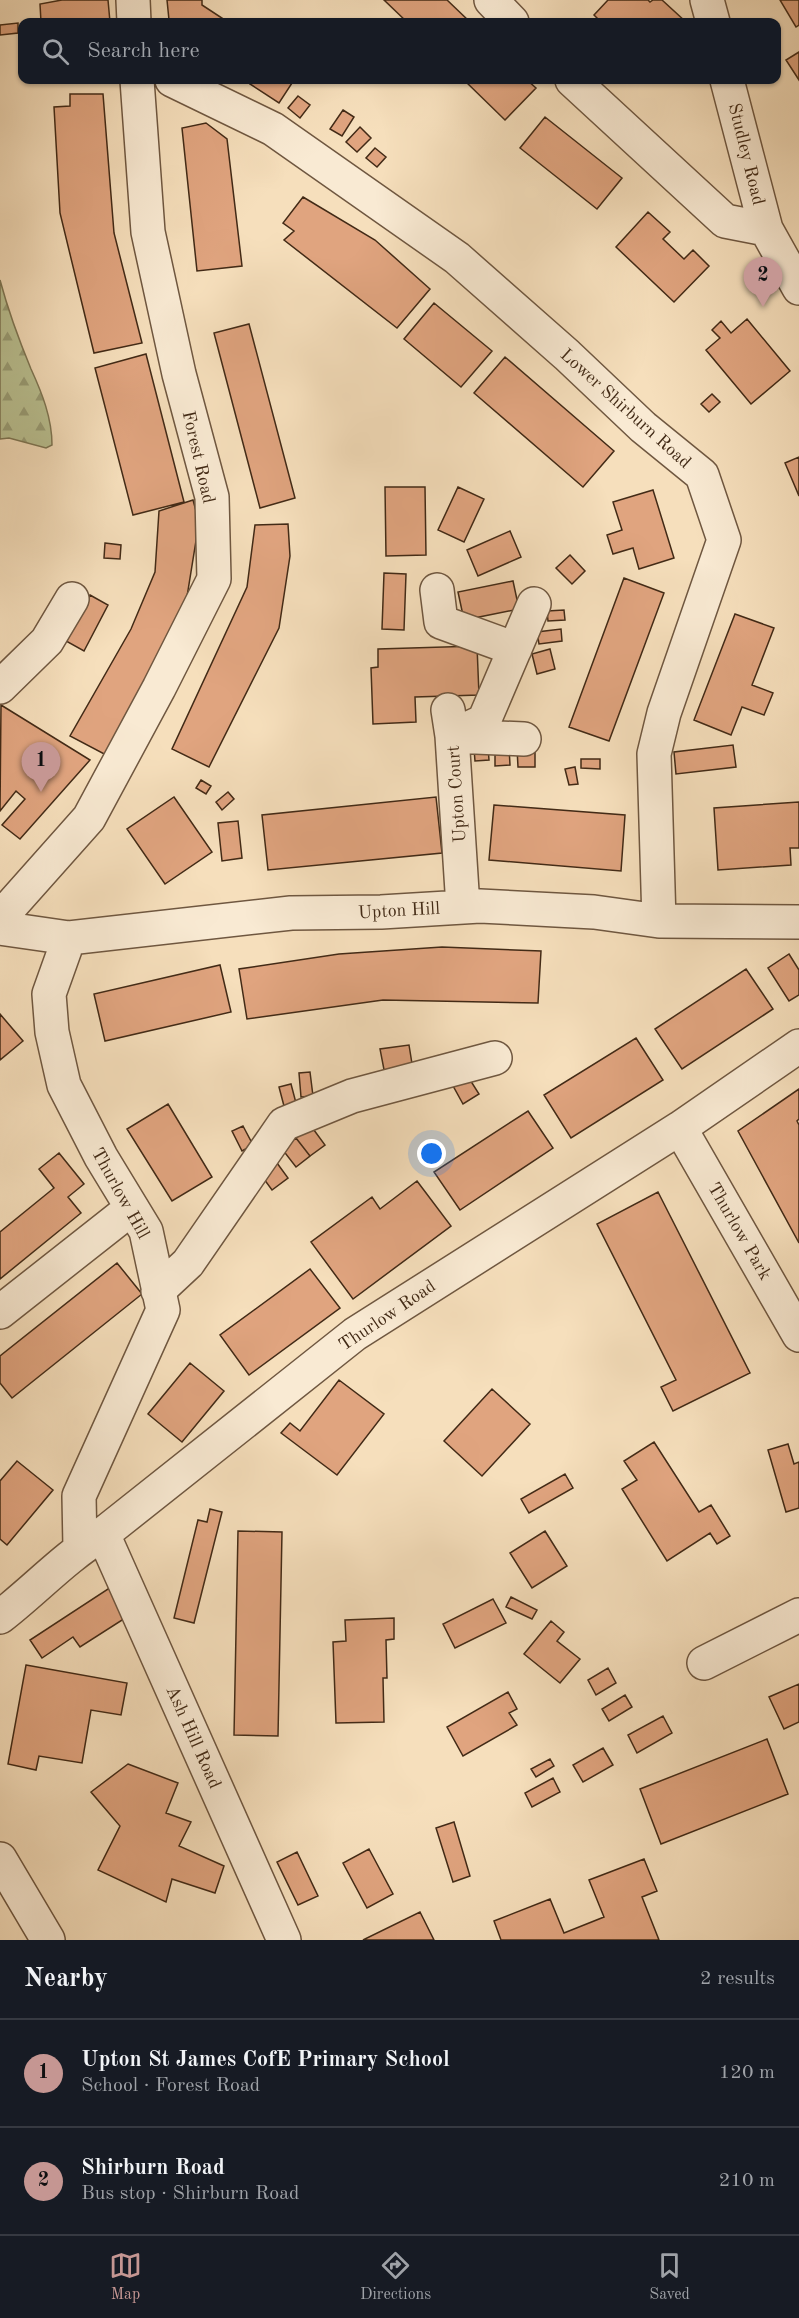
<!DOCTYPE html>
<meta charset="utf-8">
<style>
body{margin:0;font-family:"Old Standard TT",serif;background:#20242c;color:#f1f3f6}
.you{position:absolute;left:432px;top:1154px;width:21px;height:21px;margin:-15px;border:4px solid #fff;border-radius:50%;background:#1a73e8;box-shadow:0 0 0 9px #1a73e833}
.badge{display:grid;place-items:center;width:39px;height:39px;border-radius:50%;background:#c59692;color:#111;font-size:20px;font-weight:700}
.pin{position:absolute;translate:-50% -50px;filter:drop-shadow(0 2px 3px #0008)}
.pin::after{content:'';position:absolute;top:32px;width:21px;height:18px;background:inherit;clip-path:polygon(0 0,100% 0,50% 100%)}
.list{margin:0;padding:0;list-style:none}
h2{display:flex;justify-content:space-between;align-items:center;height:78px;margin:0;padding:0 24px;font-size:26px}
h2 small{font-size:20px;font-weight:400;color:#9ea1a6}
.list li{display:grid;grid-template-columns:39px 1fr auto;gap:18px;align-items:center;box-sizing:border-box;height:108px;padding:0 24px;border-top:2px solid #363941}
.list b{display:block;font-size:22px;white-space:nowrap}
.list p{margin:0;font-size:20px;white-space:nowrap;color:#9ea1a6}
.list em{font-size:20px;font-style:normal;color:#9ea1a6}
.icon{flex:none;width:33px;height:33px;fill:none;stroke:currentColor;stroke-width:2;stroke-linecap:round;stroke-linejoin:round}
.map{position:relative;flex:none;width:799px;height:1940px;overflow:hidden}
.search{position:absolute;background:#171b24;box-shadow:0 2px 4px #0004;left:18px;right:18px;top:18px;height:66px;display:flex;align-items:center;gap:15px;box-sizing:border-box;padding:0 21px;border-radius:12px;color:#9ea1a6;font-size:22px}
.sheet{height:294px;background:#171b24}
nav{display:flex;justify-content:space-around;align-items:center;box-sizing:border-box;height:84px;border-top:2px solid #363941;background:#171b24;font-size:16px;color:#9ea1a6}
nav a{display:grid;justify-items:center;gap:3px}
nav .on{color:#c59692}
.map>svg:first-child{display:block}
.forest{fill:url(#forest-firs);stroke:#7e7654;stroke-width:1.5}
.building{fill:#e0a47f;stroke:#422a16;stroke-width:1.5}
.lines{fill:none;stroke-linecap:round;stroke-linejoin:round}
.minor-casing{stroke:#6f5740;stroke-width:36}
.minor{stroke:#f9ead3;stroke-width:33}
.labels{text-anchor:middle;stroke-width:4.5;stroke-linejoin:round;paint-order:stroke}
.street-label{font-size:18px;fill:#422a16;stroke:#f9ead3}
</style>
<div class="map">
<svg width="799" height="1940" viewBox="0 0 799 1940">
<defs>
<pattern id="forest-firs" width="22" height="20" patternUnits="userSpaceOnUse" patternTransform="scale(1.5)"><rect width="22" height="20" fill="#bac293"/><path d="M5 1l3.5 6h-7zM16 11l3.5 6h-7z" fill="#999e77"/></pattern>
</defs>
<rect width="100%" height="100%" fill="#f6dfbc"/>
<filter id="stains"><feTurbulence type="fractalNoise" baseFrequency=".00333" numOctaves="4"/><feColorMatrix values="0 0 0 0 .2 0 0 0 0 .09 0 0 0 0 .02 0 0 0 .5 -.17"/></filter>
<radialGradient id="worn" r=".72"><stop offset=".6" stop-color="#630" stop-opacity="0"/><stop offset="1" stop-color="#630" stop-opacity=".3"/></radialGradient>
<!-- forest -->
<path class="forest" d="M0,280C8,310 19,340 31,369C42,393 52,418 52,445L46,448L9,438L0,439Z"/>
<!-- building -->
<path class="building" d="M62,0H108L110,22H41L40,4Z
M167,0H202V5L228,22H171L169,20Z
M384,0H447L470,22H407Z
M608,0H648L650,2L653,0H662L686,22H601L594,15Z
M780,0H799V25L796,27Z
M18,23V33L0,35V25Z
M799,52V80L786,60Z
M253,80H294L279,103L250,84Z
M464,80H527L536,88L505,120Z
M70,94H103L114,233L142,343L94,353L60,213L54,107L70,106Z
M298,96L310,105L300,118L288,108Z
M343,110L354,117L342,136L330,129Z
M545,117L622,178L597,209L520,148Z
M206,123L227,139L242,266L197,271L182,128Z
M360,127L371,138L357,152L346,142Z
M375,148L386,157L377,167L366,158Z
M303,197L375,240L430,289L397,328L284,240L294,231L283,223Z
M648,212L670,232L663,239L684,259L693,250L709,266L674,302L616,247Z
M434,303L492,351L461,387L404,339Z
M747,319L790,371L751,404L706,350L720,338L712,330L721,321L731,333Z
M249,324L295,498L260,508L214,333Z
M146,354L184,502L133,515L95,368Z
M505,357L614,451L583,487L474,393Z
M712,394L720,402L709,412L701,404Z
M799,457V496L785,463Z
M385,487H425L426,555L386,556Z
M458,487L484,499L464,542L438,530Z
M653,490L674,558L639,569L633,548L613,554L607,535L622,530L613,502Z
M193,500L199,522L185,609L108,756L70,736L131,629L155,572L159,511Z
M288,524L290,556L279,628L209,767L172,749L247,587L255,525Z
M510,531L521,557L478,576L467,550Z
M105,543L121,545L120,559L104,558Z
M570,555L585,571L572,584L556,568Z
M384,573L406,574L404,630L382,629Z
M624,578L664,593L609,741L569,727Z
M513,581L519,609L464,620L458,592Z
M90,595L108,605L84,651L66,641Z
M564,610L565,620L548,621L547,611Z
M735,614L774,628L752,685L773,693L764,715L742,707L731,735L694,720Z
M561,629L562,641L539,644L537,632Z
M477,646L479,695L415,697L416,722L373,724L371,668L378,667V649Z
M550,649L555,669L537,674L532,654Z
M1,705L90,760L20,839L2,825L25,799L16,791L0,811Z
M733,745L736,767L676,774L674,752Z
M488,747L489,760L475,761L474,749Z
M495,747H509L510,765L495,766Z
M517,748H535V767H518Z
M581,759H600V769L581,768Z
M575,767L578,784L569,785L565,769Z
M201,780L211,786L206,794L196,788Z
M228,792L234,799L222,810L216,802Z
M174,797L212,852L165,884L127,829Z
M436,797L442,853L268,870L262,815Z
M799,802V848H790L791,865L718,870L714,808Z
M494,805L625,815L621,871L489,860Z
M238,821L242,858L222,861L218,823Z
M442,947L541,951L538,1003L383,1000L247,1019L239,969L339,954Z
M789,954L799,970V995L789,1001L768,968Z
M220,965L231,1012L105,1041L94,994Z
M746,969L773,1009L682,1069L655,1029Z
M0,1014L23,1041L0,1060Z
M636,1038L663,1080L571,1138L544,1095Z
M409,1045L413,1070L385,1075L380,1049Z
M310,1072L313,1096L301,1097L299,1073Z
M467,1075L479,1094L463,1104L452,1084Z
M291,1084L296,1103L284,1106L279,1087Z
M799,1089V1119L797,1121L799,1125V1243L738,1131Z
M168,1104L212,1177L172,1201L127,1129Z
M528,1111L553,1148L460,1210L434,1172Z
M243,1126L253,1145L242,1151L232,1131Z
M311,1126L325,1145L310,1156L296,1138Z
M296,1138L310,1156L296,1167L282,1149Z
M59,1153L84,1184L68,1197L81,1213L0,1279V1232L54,1188L39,1169Z
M277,1163L288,1178L272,1190L261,1175Z
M417,1181L451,1226L353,1299L311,1242L372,1197L380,1209Z
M658,1192L750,1373L673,1411L661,1387L676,1380L597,1224Z
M117,1263L142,1294L12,1398L0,1383V1356Z
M310,1269L340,1308L249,1375L220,1335Z
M190,1363L224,1391L182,1442L148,1414Z
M339,1380L384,1414L337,1475L281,1433L290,1423L300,1431Z
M492,1389L530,1424L482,1476L444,1441Z
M654,1442L699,1512L711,1505L730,1536L717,1544L710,1533L667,1561L622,1489L637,1480L624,1461Z
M788,1444L794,1464L799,1462V1508L786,1512L768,1450Z
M17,1461L53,1490L7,1545L0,1539V1481Z
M565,1474L573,1488L529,1513L521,1499Z
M210,1509L222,1512L194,1623L174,1618L198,1520L207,1522Z
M238,1531L282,1532L278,1736L234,1735Z
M545,1531L567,1566L532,1588L510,1553Z
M111,1587L130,1615L80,1647L73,1637L42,1658L30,1640Z
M511,1597L537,1610L532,1619L506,1607Z
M493,1599L506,1623L455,1648L443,1624Z
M394,1618V1639L386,1640L387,1678H383L384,1722L336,1723L333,1642L346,1641L345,1620Z
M551,1621L564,1632L557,1641L580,1659L560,1683L524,1654Z
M26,1665L127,1683L121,1715L91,1710L82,1763L39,1756L36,1770L8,1764Z
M608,1668L616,1683L596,1695L588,1680Z
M799,1684V1722L784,1729L769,1697Z
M508,1692L517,1709L509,1713L517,1725L463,1756L447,1727Z
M625,1695L632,1707L609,1721L602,1709Z
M663,1716L672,1733L637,1753L628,1735Z
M767,1739L788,1794L661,1844L640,1789Z
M603,1748L613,1765L583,1782L573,1765Z
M550,1759L554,1766L536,1777L531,1769Z
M128,1764L178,1783L166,1813L191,1822L179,1846L224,1866L215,1893L172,1879L166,1902L98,1870L120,1826L91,1792Z
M553,1778L560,1792L532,1807L525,1793Z
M454,1822L470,1876L453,1882L436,1828Z
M369,1849L393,1894L367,1908L343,1863Z
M297,1852L318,1896L298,1905L277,1862Z
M644,1859L657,1891L642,1897L659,1940H501L494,1921L550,1899L564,1933L604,1917L589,1880Z
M420,1912L434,1940H363Z"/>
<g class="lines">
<!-- minor casing -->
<g class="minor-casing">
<path id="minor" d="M133,0L134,22
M491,0L512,22
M707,0L713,22
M172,80L273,129L457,258L567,355L643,427L702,475L724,540L664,713L654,754L659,921
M572,80L725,221L766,229L799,288
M727,80L766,229
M437,590L441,622L515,649
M0,687L47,641L72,599
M448,710L452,736L524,739
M463,907L452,736L484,721L534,604
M0,918L89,818L159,688L214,579L212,497L179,374L148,232L137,80
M0,928L69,938L291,913L381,912L480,906L594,912L659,921L799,922
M69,938L49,994L52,1032L64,1085L101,1157L146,1231L163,1310L79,1496L80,1548
M680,1128L799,1335
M158,1291L188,1263L284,1124L352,1096L495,1058
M0,1312L132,1208
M103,1534L284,1940
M0,1617C35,1590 65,1557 103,1534L355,1334L680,1128L799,1046
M704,1663L799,1615
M0,1859L48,1940"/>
</g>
<!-- minor -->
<use href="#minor" class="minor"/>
</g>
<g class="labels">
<!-- street labels -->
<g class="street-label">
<text transform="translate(747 154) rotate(76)" y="6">Studley Road</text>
<text transform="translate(626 408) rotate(42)" y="6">Lower Shirburn Road</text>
<text transform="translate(199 457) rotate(77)" y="6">Forest Road</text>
<text transform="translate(456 794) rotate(-94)" y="6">Upton Court</text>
<text transform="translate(399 910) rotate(-3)" y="6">Upton Hill</text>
<text transform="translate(121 1193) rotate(61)" y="6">Thurlow Hill</text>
<text transform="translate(740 1231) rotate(60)" y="6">Thurlow Park</text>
<text transform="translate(387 1315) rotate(-34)" y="6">Thurlow Road</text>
<text transform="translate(194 1737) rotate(66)" y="6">Ash Hill Road</text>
</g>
</g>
<rect width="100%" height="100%" filter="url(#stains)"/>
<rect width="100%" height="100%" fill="url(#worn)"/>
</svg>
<div class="you"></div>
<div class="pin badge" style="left:41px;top:792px">1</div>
<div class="pin badge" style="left:763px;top:307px">2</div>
<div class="search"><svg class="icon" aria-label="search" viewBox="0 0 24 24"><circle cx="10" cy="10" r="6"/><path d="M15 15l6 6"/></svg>Search here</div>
</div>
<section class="sheet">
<h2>Nearby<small>2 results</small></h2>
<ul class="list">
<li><span class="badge">1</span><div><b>Upton St James CofE Primary School</b><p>School · Forest Road</p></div><em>120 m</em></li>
<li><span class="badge">2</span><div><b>Shirburn Road</b><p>Bus stop · Shirburn Road</p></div><em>210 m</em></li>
</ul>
</section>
<nav>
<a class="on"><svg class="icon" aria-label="map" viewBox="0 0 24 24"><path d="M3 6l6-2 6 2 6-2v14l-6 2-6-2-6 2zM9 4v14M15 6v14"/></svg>Map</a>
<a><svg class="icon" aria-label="directions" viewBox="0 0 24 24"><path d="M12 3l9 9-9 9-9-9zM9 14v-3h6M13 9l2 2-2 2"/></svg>Directions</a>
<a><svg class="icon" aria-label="saved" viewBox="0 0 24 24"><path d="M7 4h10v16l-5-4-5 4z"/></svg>Saved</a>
</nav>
